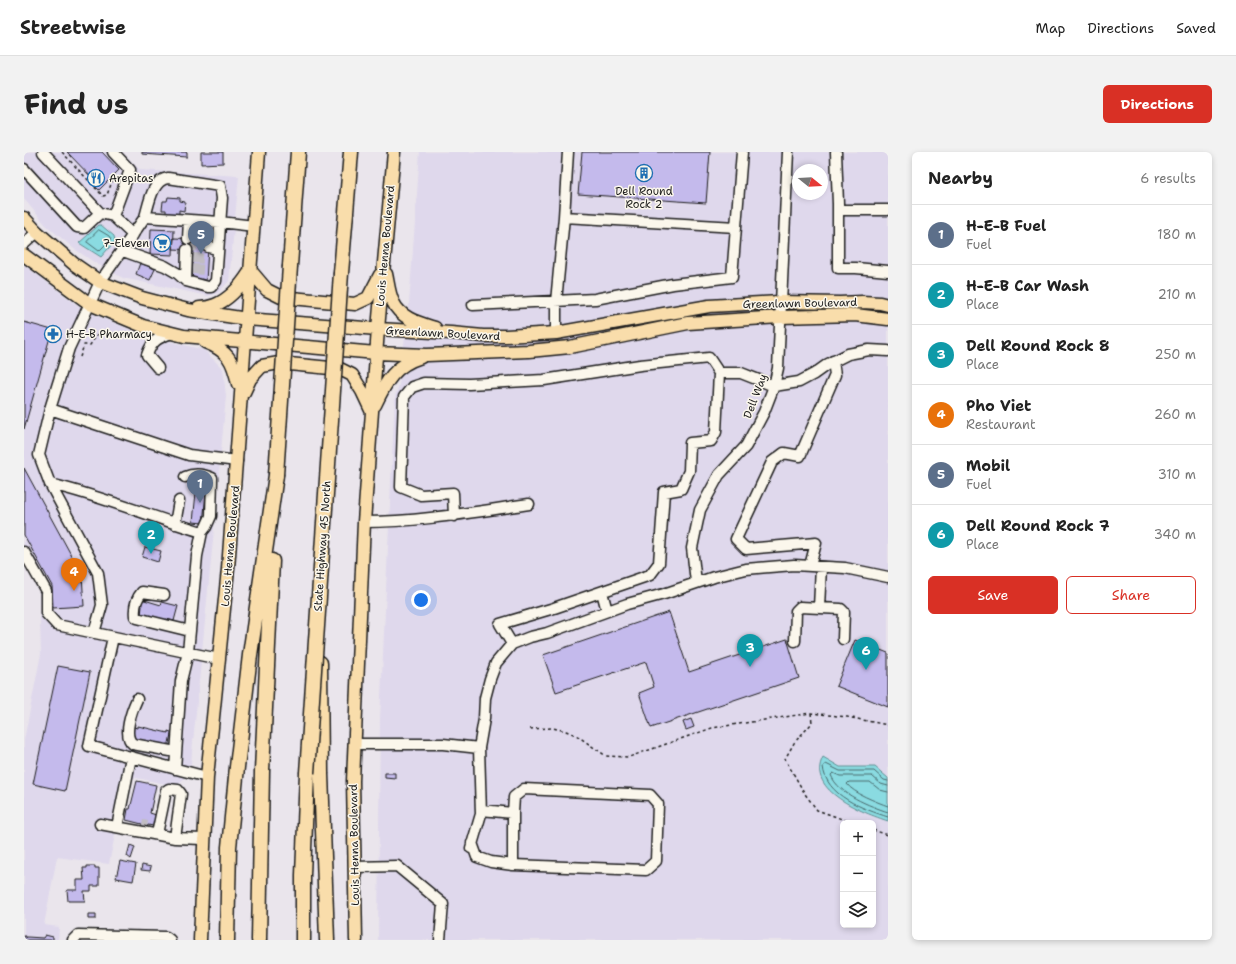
<!DOCTYPE html>
<meta charset="utf-8">
<style>
body{margin:0;font-family:"Shantell Sans",sans-serif;background:#f2f2f2;color:#222}
.controls{position:absolute;right:12px;bottom:12px;display:grid;overflow:hidden;border-radius:6px;box-shadow:0 2px 6px #0003}
.controls button{width:36px;height:36px;display:grid;place-items:center;padding:0;border:0;border-bottom:1px solid #e0e0e0;background:#fff;color:#222;font:20px sans-serif}
.compass{position:absolute;left:768px;top:12px;width:36px;height:36px;border-radius:50%;background:#fff;box-shadow:0 2px 6px #0003;rotate:108deg}
.you{position:absolute;left:397px;top:448px;width:14px;height:14px;margin:-10px;border:3px solid #fff;border-radius:50%;background:#1a73e8;box-shadow:0 0 0 6px #1a73e833}
.badge{display:grid;place-items:center;width:26px;height:26px;border-radius:50%;background:#d93025;color:#fff;font-size:13px;font-weight:700}
.pin{position:absolute;translate:-50% -33px;filter:drop-shadow(0 1px 2px #0008)}
.pin::after{content:'';position:absolute;top:21px;width:14px;height:12px;background:inherit;clip-path:polygon(0 0,100% 0,50% 100%)}
.list{margin:0;padding:0;list-style:none}
h2{display:flex;justify-content:space-between;align-items:center;height:52px;margin:0;padding:0 16px;font-size:17px}
h2 small{font-size:13px;font-weight:400;color:#767676}
.list li{display:grid;grid-template-columns:26px 1fr auto;gap:12px;align-items:center;box-sizing:border-box;height:60px;padding:0 16px;border-top:1px solid #e0e0e0}
.list b{display:block;font-size:15px;white-space:nowrap}
.list p{margin:0;font-size:13px;white-space:nowrap;color:#767676}
.list em{font-size:13px;font-style:normal;color:#767676}
.actions{display:flex;gap:8px;padding:12px 16px}
.actions a{flex:1;padding:9px 0;border:1px solid #d93025;border-radius:6px;text-align:center;font-size:14px;color:#d93025}
.actions .main{background:#d93025;color:#fff}
.icon{flex:none;width:22px;height:22px;fill:none;stroke:currentColor;stroke-width:2;stroke-linecap:round;stroke-linejoin:round}
.map{position:relative;flex:none;width:864px;height:788px;overflow:hidden;border-radius:6px}
header{display:flex;align-items:center;gap:24px;box-sizing:border-box;height:56px;padding:0 20px;background:#fff;border-bottom:1px solid #e0e0e0}
header strong{font-size:19px}
nav{display:flex;gap:22px;margin-inline-start:auto;font-size:14px}
.intro{display:flex;align-items:center;justify-content:space-between;box-sizing:border-box;height:96px;padding:0 24px}
h1{margin:0;font-size:28px}
.button{padding:10px 18px;border-radius:6px;background:#d93025;color:#fff;font-size:14px;font-weight:700}
main{display:flex;gap:24px;padding:0 24px}
aside{flex:1;background:#fff;border-radius:6px;box-shadow:0 2px 6px #0003}
.map>svg:first-child{display:block}
.built{fill:#dfd8ec;fill-rule:evenodd}
.water{fill:#8adbe1;stroke:#5e8f92}
.lines{fill:none;stroke-linecap:round;stroke-linejoin:round}
.shore{stroke:#48686b;stroke-width:1}
.building{fill:#c4baec;stroke:#1c1c1c}
.minor-tunnel{stroke:#c1bdc2;stroke-width:10;stroke-dasharray:10 5;stroke-linecap:butt}
.minor-casing{stroke:#1c1c1c;stroke-width:13}
.major-casing{stroke:#1c1c1c;stroke-width:15}
.highway-casing{stroke:#1c1c1c;stroke-width:17}
.path{stroke:#1c1c1c;stroke-width:1.5;stroke-dasharray:3 3;stroke-linecap:butt}
.minor{stroke:#fbf7ec;stroke-width:10}
.major{stroke:#f9ddab;stroke-width:12}
.highway{stroke:#f9ddab;stroke-width:14}
.highway-bridge-casing{stroke:#1c1c1c;stroke-width:17;stroke-linecap:butt}
.highway-bridge{stroke:#f9ddab;stroke-width:14}
.labels{text-anchor:middle;stroke-width:3;stroke-linejoin:round;paint-order:stroke}
.poi-label{font-size:11px;fill:#1c1c1c;stroke:#fbf7ec;text-anchor:start}
.street-label{font-size:11px;fill:#1c1c1c;stroke:#fbf7ec}
</style>
<header>
<strong>Streetwise</strong>
<nav><a>Map</a><a>Directions</a><a>Saved</a></nav>
</header>
<div class="intro"><h1>Find us</h1><a class="button">Directions</a></div>
<main>
<div class="map">
<svg width="864" height="788" viewBox="0 0 864 788">
<rect width="100%" height="100%" fill="#eae5ec"/>
<filter id="ink" filterUnits="userSpaceOnUse"><feTurbulence type="fractalNoise" baseFrequency=".025" numOctaves="2"/><feDisplacementMap in="SourceGraphic" scale="8" xChannelSelector="R" yChannelSelector="G"/><feConvolveMatrix kernelMatrix="1 2 1 2 8 2 1 2 1" color-interpolation-filters="sRGB"/></filter>
<g filter="url(#ink)">
<!-- built -->
<path class="built" d="M0,0H98L116,18L215,24L205,129L194,141L184,144L99,126L73,112L49,96L22,73L0,47Z
M396,0H864V788H354L356,567L371,244L375,233L385,153ZM774,18H798V42H774ZM819,671H849V773H819Z
M0,113L52,152L73,164L120,183L180,198L199,217L202,244L189,388L166,621L152,634L103,624L85,712L33,705L20,773L35,775L34,788H0V588L17,502L15,436L0,412Z"/>
<!-- water -->
<path class="water" d="M75,73H77L90,84L91,89L77,105L55,91Z
M799,605L816,615H851L864,626V669C840,661 781,639 799,605Z"/>
<g class="lines">
<!-- shore -->
<path class="shore" d="M75,78L85,84L87,87L75,99L63,90Z
M864,629L860,628L850,619H816L802,612L799,614C801,644 840,657 864,665
M864,634L857,632L848,624H816L809,621L807,623C814,642 846,654 864,660
M864,640L856,638L846,630H825L823,632C829,641 853,650 864,654"/>
</g>
<!-- building -->
<path class="building" d="M43,0H78L95,18L75,38L67,30L70,28Z
M118,0H163V5L118,2Z
M177,0H199V11L177,12Z
M558,0H686L682,51L554,42Z
M144,45L156,46V49L161,50L160,59L155,58V63L142,62V58H138L139,49H143Z
M127,77L150,78L149,103L126,102Z
M172,78H185L182,130L168,129L170,98L149,97L150,86L171,87Z
M116,111L131,117L126,128L112,122Z
M0,170L28,178L0,277Z
M0,316L58,423L60,454L29,456L28,434L0,383Z
M173,331L183,332L179,371L169,370Z
M121,395L137,399L134,410L118,405Z
M117,447L137,453L138,450L154,454L150,469L142,467V469L117,463L118,454H116Z
M645,460L665,520L763,487L775,526L627,576L615,541L630,535L622,510L532,540L519,503Z
M831,488L864,501V555L812,534Z
M34,514L66,520L41,639L9,632Z
M667,567L670,575L662,578L659,570Z
M114,574L144,581V579L147,580V582L144,596L111,588V587L107,586L109,575L114,576Z
M361,621H371V626L361,625Z
M113,629L132,633L126,661L132,663L129,674L124,673L123,675L118,674V672L102,668L104,657H106Z
M106,693L111,695L107,707L103,704Z
M96,709L112,712L109,729L92,726Z
M118,713L127,715L126,719L117,718Z
M63,714H71V716H75V734H67V739H60L61,749H44L43,738H53V728H60L59,716H63Z
M64,762H72V767H64Z
M21,783L29,785V788H0V784H2V786L3,785L19,786Z"/>
<g class="lines">
<!-- minor-tunnel -->
<path class="minor-tunnel" d="M171,83L185,85
M163,94L184,95
M169,106L183,107
M169,117L182,118
M118,673L123,674"/>
<!-- minor casing -->
<g class="minor-casing">
<path id="minor" d="M19,0L76,61L89,64L106,18L89,0
M812,0L814,52V116H832L864,119
M0,17L53,75L60,76L76,61
M814,58H864
M89,64L109,83
M540,65L712,75
M164,87L165,68
M0,92L13,80
M184,95L194,97
M99,99L141,114L153,121L162,129L184,135H187L192,129L198,46L196,34L144,26C128,28 125,52 121,65
M162,129L163,98
M449,153L571,147L649,132L708,125L718,0
M532,181V150L540,65L544,0
M134,216L123,203C128,188 134,186 148,181
M26,257L165,303L213,309
M26,332C78,344 127,365 178,380
M430,364L429,341L397,343L377,335L380,245L388,235L400,231L445,232L520,228L616,213L685,206L695,221
M340,370C395,370 450,360 505,352
M151,372L155,349
M0,400L22,439V461L33,473L195,507
M786,414L792,391L722,397L712,387L748,310L760,301L776,304L811,223L809,209
M672,430L668,396L676,358L695,323L722,294L740,260L750,234L754,216L764,0
M578,440L583,459
M140,443L118,440C112,447 110,455 111,464L113,466L166,479
M795,455L797,415
M70,481L78,453L74,421L26,332L15,303L26,257L45,196L76,130L121,65L196,70L230,74
M89,485L65,594L183,625
M771,489L772,459L776,455L817,457L820,460L819,487
M488,492L476,472L530,456L626,423L635,411L640,340L657,337L665,319L666,291L687,289L692,280L695,221H717L750,234L775,230L790,222L804,212L824,202L845,198L864,199
M113,547C108,558 98,584 109,592L152,600
M331,592H419L455,596
M151,617L157,529L164,500L173,404L178,380L182,375L187,364L188,326C179,322 170,321 161,325
M489,661V713
M76,672L151,686L179,687
M93,675L107,605
M133,682L142,639L145,637L154,638L157,642L151,686
M448,691L453,705L467,710L489,713L622,718L632,709L634,652L626,643L500,637L490,645L489,661L457,658
M447,696L457,662L455,596L460,567L461,546L466,527L472,511L488,492L506,485L523,481L603,452L640,442L690,425L722,417L770,413L821,416L864,425
M331,715L373,714L419,752L416,788
M49,788L54,783L142,785L146,788"/>
</g>
<!-- major casing -->
<g class="major-casing">
<path id="major" d="M0,66L13,80L50,112L76,130L118,146L164,158L223,167L354,177L427,181L459,184H482L532,181L685,154L756,150L816,151L838,150L856,151L864,153
M0,103L66,152L119,174L160,184L352,201L403,203L505,199L546,195L664,171L756,165L831,163L864,167
M226,118L243,138L257,145L331,152L344,146L356,123
M362,122C364,131 365,142 369,150C377,167 395,171 411,176
M175,156C180,156 186,155 191,153C206,147 216,135 225,121
M181,190C204,199 209,208 214,232
M220,240L226,227L238,214L255,211L316,217L328,223L338,239L347,258
M351,253C362,229 371,213 397,205
M176,788L183,625L204,417L235,0
M332,788L329,629L340,370L354,177L370,0"/>
</g>
<!-- highway casing -->
<g class="highway-casing">
<path id="highway" d="M266,114L274,0
M317,121L327,0
M296,511L297,622L303,788
M203,788L205,695L213,615L226,503L252,323
M235,788L238,619L248,409
M279,788V723L283,621"/>
</g>
<!-- path -->
<path class="path" d="M38,0L79,44L83,43L89,27
M56,205L60,193H66L75,180L102,183L104,179
M787,561L788,571L770,591L761,607L781,642L793,658L829,671
M506,577L529,576L542,579L552,583L582,604L605,605L688,576L787,561L823,565L864,573
M849,678L864,683"/>
<!-- minor -->
<use href="#minor" class="minor"/>
<!-- major -->
<use href="#major" class="major"/>
<!-- highway -->
<use href="#highway" class="highway"/>
<!-- highway-bridge casing -->
<g class="highway-bridge-casing">
<path id="highway-bridge" d="M252,323L266,114
M283,621L317,121"/>
</g>
<!-- highway-bridge -->
<use href="#highway-bridge" class="highway-bridge"/>
</g>
</g>
<!-- icons -->
<defs>
<g id="building-ring" transform="scale(0.9)"><circle r="9.5" fill="#fbf7ec" stroke="#1f6fb2" stroke-width="1.5"/><path d="M-4-6H4V6H1V3H-1V6H-4ZM-2.5-4.3h1.7v1.8h-1.7ZM.8-4.3h1.7v1.8H.8ZM-2.5-1h1.7V.8h-1.7ZM.8-1h1.7V.8H.8Z" fill="#1f6fb2"/></g>
<g id="restaurant-ring" transform="scale(0.9)"><circle r="9.5" fill="#fbf7ec" stroke="#1f6fb2" stroke-width="1.5"/><path d="M-5-6h1v4h1v-4h1v4h1v-4h1v5L-1.5 .5V6h-2V.5L-5-1ZM5-6V6H3V1.5H1.5Q1.5-4 5-6Z" fill="#1f6fb2"/></g>
<g id="supermarket-ring" transform="scale(0.9)"><circle r="9.5" fill="#fbf7ec" stroke="#1f6fb2" stroke-width="1.5"/><path d="M-6-5.5h2.5l.6 2H6L4.5 2H-2.5L-4.4-4H-6ZM-1.5 3.2a1.3 1.3 0 1 0 .1 0ZM3 3.2a1.3 1.3 0 1 0 .1 0Z" fill="#1f6fb2"/></g>
<g id="pharmacy-ring" transform="scale(0.9)"><circle r="9.5" fill="#fbf7ec" stroke="#1f6fb2" stroke-width="1.5"/><path d="M-2-6h4v4h4v4h-4v4h-4v-4h-4v-4h4Z" fill="#1f6fb2"/></g>
</defs>
<g fill-rule="evenodd">
<use href="#building-ring" x="620" y="21"/>
<use href="#restaurant-ring" x="72" y="26"/>
<use href="#supermarket-ring" x="138" y="91"/>
<use href="#pharmacy-ring" x="29" y="182"/>
</g>
<g class="labels">
<!-- poi labels -->
<g class="poi-label">
<text x="85" y="30">Arepitas</text>
<text x="620" y="43" text-anchor="middle">Dell Round<tspan x="620" dy="13">Rock 2</tspan></text>
<text x="125" y="95" text-anchor="end">7-Eleven</text>
<text x="42" y="186">H-E-B Pharmacy</text>
</g>
<!-- street labels -->
<g class="street-label">
<text transform="translate(361 94) rotate(-85)" y="4">Louis Henna Boulevard</text>
<text transform="translate(776 151) rotate(-1)" y="4">Greenlawn Boulevard</text>
<text transform="translate(419 181) rotate(3)" y="4">Greenlawn Boulevard</text>
<text transform="translate(731 244) rotate(-69)" y="4">Dell Way</text>
<text transform="translate(206 394) rotate(-85)" y="4">Louis Henna Boulevard</text>
<text transform="translate(298 394) rotate(-86)" y="4">State Highway 45 North</text>
<text transform="translate(330 693) rotate(-91)" y="4">Louis Henna Boulevard</text>
</g>
</g>
</svg>
<div class="controls">
<button>+</button>
<button>−</button>
<button><svg class="icon" aria-label="layers" viewBox="0 0 24 24"><path d="M12 4l9 5-9 5-9-5zM3 14l9 5 9-5"/></svg></button>
</div>
<svg class="compass" viewBox="-18 -18 36 36"><path d="M0-13l5 13h-10z" fill="#e53935"/><path d="M0 13l5-13h-10z" fill="#767676"/></svg>
<div class="you"></div>
<div class="pin badge" style="left:176px;top:351px;background:#5c6f8a">1</div>
<div class="pin badge" style="left:127px;top:402px;background:#0f9aa8">2</div>
<div class="pin badge" style="left:726px;top:515px;background:#0f9aa8">3</div>
<div class="pin badge" style="left:50px;top:439px;background:#e8710a">4</div>
<div class="pin badge" style="left:177px;top:102px;background:#5c6f8a">5</div>
<div class="pin badge" style="left:842px;top:518px;background:#0f9aa8">6</div>
</div>
<aside>
<h2>Nearby<small>6 results</small></h2>
<ul class="list">
<li><span class="badge" style="background:#5c6f8a">1</span><div><b>H-E-B Fuel</b><p>Fuel</p></div><em>180 m</em></li>
<li><span class="badge" style="background:#0f9aa8">2</span><div><b>H-E-B Car Wash</b><p>Place</p></div><em>210 m</em></li>
<li><span class="badge" style="background:#0f9aa8">3</span><div><b>Dell Round Rock 8</b><p>Place</p></div><em>250 m</em></li>
<li><span class="badge" style="background:#e8710a">4</span><div><b>Pho Viet</b><p>Restaurant</p></div><em>260 m</em></li>
<li><span class="badge" style="background:#5c6f8a">5</span><div><b>Mobil</b><p>Fuel</p></div><em>310 m</em></li>
<li><span class="badge" style="background:#0f9aa8">6</span><div><b>Dell Round Rock 7</b><p>Place</p></div><em>340 m</em></li>
</ul>
<div class="actions"><a class="main">Save</a><a>Share</a></div>
</aside>
</main>
